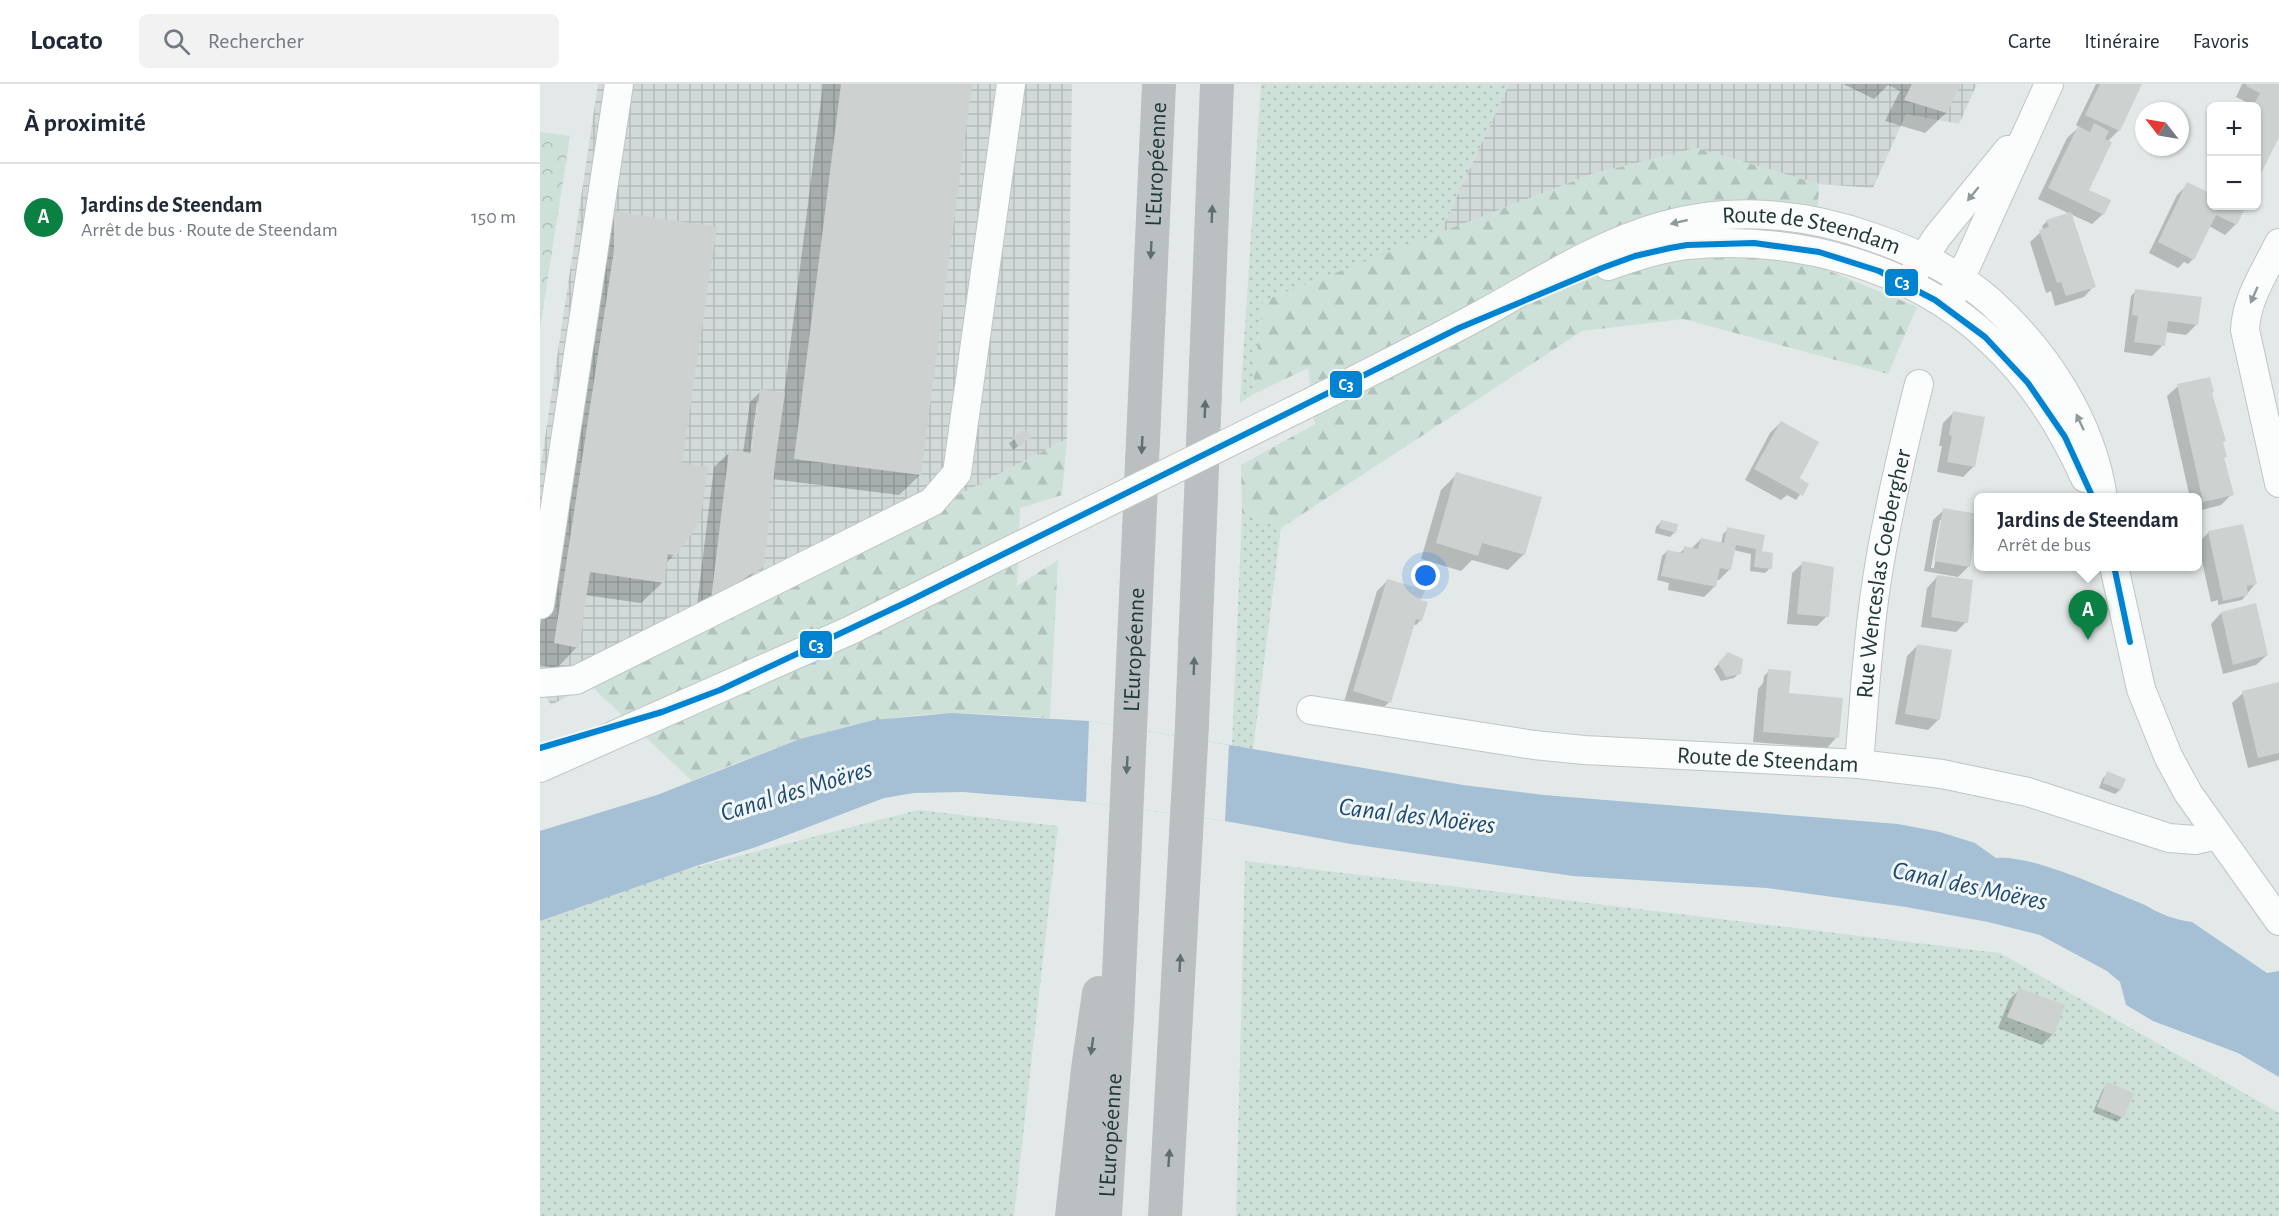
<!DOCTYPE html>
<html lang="fr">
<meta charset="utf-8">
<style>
body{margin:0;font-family:"Alegreya Sans",sans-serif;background:#f2f2f3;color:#1f2937}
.controls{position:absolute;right:18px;top:18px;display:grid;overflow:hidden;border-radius:9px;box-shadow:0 2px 4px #0004}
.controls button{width:54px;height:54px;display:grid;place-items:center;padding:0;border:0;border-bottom:2px solid #e0e1e3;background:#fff;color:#1f2937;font:30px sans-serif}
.compass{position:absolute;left:1595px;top:18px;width:54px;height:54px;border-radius:50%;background:#fff;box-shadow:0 2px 4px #0004;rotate:301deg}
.you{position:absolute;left:886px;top:492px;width:21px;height:21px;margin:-15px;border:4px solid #fff;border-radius:50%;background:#1a73e8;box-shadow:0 0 0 9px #1a73e833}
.badge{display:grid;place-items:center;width:39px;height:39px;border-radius:50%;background:#0b8043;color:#fff;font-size:20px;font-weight:700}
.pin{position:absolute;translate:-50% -50px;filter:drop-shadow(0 2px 3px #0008)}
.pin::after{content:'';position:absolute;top:32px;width:21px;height:18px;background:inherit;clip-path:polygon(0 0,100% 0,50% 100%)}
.popup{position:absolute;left:1434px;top:409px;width:228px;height:78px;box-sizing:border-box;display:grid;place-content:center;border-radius:9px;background:#fff;filter:drop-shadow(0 2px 4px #0005);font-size:20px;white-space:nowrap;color:#747a83}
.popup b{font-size:22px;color:#1f2937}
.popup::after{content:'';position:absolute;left:50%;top:100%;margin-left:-12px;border:12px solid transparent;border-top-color:#fff}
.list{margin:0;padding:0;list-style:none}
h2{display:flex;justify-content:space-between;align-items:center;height:78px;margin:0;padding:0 24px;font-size:26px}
h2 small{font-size:20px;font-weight:400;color:#747a83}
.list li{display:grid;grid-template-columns:39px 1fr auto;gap:18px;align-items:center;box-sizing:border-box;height:108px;padding:0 24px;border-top:2px solid #e0e1e3}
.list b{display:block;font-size:22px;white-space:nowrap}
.list p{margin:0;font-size:20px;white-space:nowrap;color:#747a83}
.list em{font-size:20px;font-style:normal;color:#747a83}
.icon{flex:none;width:33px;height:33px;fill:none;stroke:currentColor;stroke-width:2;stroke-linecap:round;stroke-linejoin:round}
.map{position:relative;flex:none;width:1739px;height:1132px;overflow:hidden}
header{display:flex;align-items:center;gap:36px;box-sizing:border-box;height:84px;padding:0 30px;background:#fff;border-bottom:2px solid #e0e1e3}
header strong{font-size:28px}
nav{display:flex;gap:33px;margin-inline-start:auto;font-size:21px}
.search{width:420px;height:54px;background:#f2f2f3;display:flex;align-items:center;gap:15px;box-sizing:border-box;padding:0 21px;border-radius:9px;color:#747a83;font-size:22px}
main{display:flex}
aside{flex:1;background:#fff}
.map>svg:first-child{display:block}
.industrial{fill:url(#industrial-grid)}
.grass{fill:url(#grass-dots)}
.forest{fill:url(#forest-firs)}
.park{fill:url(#park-crowns)}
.water{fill:#a5c0d5}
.pier{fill:#e3e9e8}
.shadow{fill:#0003;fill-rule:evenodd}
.building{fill:#cdd2d1}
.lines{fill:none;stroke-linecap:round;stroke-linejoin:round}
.minor-casing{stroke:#c0c5c5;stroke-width:30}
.highway-casing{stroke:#bcc4c4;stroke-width:34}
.minor{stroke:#fbfcfc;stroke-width:28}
.highway{stroke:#bac0c1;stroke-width:33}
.minor-bridge-casing{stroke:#c0c5c5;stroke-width:30;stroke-linecap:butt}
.minor-bridge{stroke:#fbfcfc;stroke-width:28}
.bus-1-casing{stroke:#f1f7f6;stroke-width:10}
.bus-1{stroke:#0083d1;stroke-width:6}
.oneway{fill:#8e9a9b}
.oneway2{fill:#5f6f70}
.labels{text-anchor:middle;stroke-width:6;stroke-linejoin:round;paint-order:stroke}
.street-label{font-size:24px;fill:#22393a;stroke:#f1f7f6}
.water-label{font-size:26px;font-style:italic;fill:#204a73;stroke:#f1f7f6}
.line-badge{stroke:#f1f7f6;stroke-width:2}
.badge-label{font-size:16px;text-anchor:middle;font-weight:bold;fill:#fff}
</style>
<header>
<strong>Locato</strong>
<div class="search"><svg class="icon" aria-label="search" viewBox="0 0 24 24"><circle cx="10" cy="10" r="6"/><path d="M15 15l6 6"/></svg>Rechercher</div>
<nav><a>Carte</a><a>Itinéraire</a><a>Favoris</a></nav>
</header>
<main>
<aside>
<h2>À proximité<small></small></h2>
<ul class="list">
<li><span class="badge">A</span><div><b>Jardins de Steendam</b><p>Arrêt de bus · Route de Steendam</p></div><em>150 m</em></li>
</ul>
</aside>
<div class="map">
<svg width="1739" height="1132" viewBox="0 0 1739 1132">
<defs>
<pattern id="industrial-grid" width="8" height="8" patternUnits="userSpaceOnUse" patternTransform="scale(1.5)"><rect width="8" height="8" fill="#d1dad9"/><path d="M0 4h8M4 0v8" fill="none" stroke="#b3bcbb"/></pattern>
<pattern id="grass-dots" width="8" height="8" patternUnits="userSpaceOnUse" patternTransform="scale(1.5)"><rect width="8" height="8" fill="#cde1d9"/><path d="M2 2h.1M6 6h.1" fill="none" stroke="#b0c2bb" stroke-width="1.8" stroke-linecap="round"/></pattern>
<pattern id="forest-firs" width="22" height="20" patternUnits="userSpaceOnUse" patternTransform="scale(1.5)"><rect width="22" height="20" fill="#cde1d9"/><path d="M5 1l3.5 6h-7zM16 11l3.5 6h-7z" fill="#b0c2bb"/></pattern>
<pattern id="park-crowns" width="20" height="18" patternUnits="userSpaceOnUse" patternTransform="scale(1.5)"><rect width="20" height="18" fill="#cde1d9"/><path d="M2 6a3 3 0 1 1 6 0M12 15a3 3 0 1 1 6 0" fill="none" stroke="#b0c2bb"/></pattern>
</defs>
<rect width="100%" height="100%" fill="#e3e9e8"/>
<!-- industrial -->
<path class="industrial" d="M58,0H532L527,355L11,621L0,603V387Z
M969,0H1437L1419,40L1366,30L1333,104L1279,100L1157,64L1052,90L900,149Z"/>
<!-- grass -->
<path class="grass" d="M721,0H969L900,149L723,217L712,311L700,319Z
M702,429L741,444L713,666L692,662Z
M378,726L518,742L474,1132H0V823Z
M705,777L1460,869L1739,1029V1132H696Z"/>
<!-- forest -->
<path class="forest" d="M1157,64L1279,100L1275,181L1377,223L1348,290L1143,235L1042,247L741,444L702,429L701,381L775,340L768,284L712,311L723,217L1052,90Z
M527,355L522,411L480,424L477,502L518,476L510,634C472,632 434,628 396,630C310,634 231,664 152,697L50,601Z"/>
<!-- park -->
<path class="park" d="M0,48L30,52L0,244Z"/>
<!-- water -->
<path class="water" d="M412,629L549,637L923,701L1004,711L1358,740L1400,748L1435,759L1456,774C1492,770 1569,807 1605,821C1620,830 1635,836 1652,838L1727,889L1739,887V993L1698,969L1613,937L1586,921L1580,898L1567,887L1500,851L1448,838L1366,823L1227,804L1033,792L811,760L685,737L546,718L423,708L374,709L344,714L216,763L156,782L0,837V747L117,711L260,655L334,636Z"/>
<!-- pier -->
<path class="pier" d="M549,637L689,661L685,737L546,718Z"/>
<!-- shadow -->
<path class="shadow" d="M283,0H430L380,391L359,411L232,395L222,481L206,497L156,529L174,383L190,368L203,369L210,318L221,307L244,311ZM217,317H220L212,376H209Z
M1303,0H1419L1406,29L1385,49L1345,37L1360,7L1348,1L1334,15Z
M1556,0H1601L1579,46L1567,58L1547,107L1563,130L1552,140L1498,115L1527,54L1539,43L1536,41Z
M1702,0H1739V50L1716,22H1709L1710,20L1696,13Z
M1672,98V108L1667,106Z
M1648,100L1672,122H1691L1702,127L1696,140L1685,151L1669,142L1653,175L1648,180L1644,178L1638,184L1609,169L1637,111Z
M74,129L139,384L134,471L125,480L122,499L101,519L45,511L37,563L17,584L0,581V543L54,188V149Z
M1507,137L1554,202L1544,213L1515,222L1511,207L1506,209L1490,158L1503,146L1502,142Z
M1596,207L1656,241L1646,251L1625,248L1623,261L1612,272L1584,268L1591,212Z
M1638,302L1682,359L1685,373L1683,375L1692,410L1681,421L1658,427V414H1650L1627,312Z
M1414,328L1434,382L1423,393L1397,388L1402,362H1399L1403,339Z
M1241,338L1255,400H1267L1256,416L1247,411L1241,416L1205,396L1230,349Z
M486,347L490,353L473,366L469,359Z
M917,390L984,470L968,486L932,476L921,487L881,475L901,406Z
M1404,426L1438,432L1429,482L1418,493L1384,487L1393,436ZM1400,436H1403L1394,484H1391Z
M1121,438L1135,448L1130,453L1115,449L1116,443Z
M1188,445L1223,453L1220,468L1230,484L1225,489L1210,487L1211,470L1193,466L1189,486L1179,496H1176L1175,502L1164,513L1128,506L1129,499L1117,496L1122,472L1127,467L1139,470L1145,464L1151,465L1161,455L1181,460L1183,450Z
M1669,448L1715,500L1702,516L1678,521V516L1671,518L1658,459Z
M1263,479L1287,532L1277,542L1247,540L1252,489Z
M1397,493L1426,538L1416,548L1381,543L1387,504Z
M848,496L880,517L881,536L876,541L873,540L849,618L839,628L804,618L837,507Z
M1681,529L1727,571L1716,581L1683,590L1671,540Z
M1377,562L1399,635L1388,646L1355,640L1367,572Z
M1183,575L1199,589L1194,594L1181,597L1174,585Z
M1229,587L1247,611L1297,653L1287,664L1213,658L1218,605L1223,599L1224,592Z
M1739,599V676L1708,684L1692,619L1703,609Z
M1568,689L1580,706L1575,710L1559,704L1563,694Z
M1479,906L1513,950L1502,961L1458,944L1469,916Z
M1568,1000L1582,1033L1577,1038L1553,1028L1563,1005Z"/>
<!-- building -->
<path class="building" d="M301,0H432L381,391L254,375Z
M1372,0H1421L1407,29L1364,16Z
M1560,0H1602L1580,47L1545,31Z
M1707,0H1739V53L1716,100V22H1713L1720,9L1706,2Z
M1554,39L1569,47L1565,55L1572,58L1549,106L1571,116L1564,131L1508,104L1538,42L1550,48Z
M1647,98L1672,110V122H1695L1704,126L1697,141L1676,131L1654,176L1618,158Z
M74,127L177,143L142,379L168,383L160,438L136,472L128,470L124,499L50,488L39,564L14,559L74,166Z
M1531,128L1556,203L1526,212L1521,198L1517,199L1499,146L1509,143L1506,136Z
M1595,205L1662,213L1658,241L1628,237L1625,262L1594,258L1598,232L1592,231Z
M1670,293L1674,308L1672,309L1686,357L1683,358L1687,373H1684L1694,411L1663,418L1637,300Z
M220,305L245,309L236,372L224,482L171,516L189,366L212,369Z
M1413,327L1445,333L1435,383L1407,378L1412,352L1409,351Z
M1241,337L1279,358L1260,394L1269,400L1263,412L1214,385Z
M486,345L492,353L478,362L473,353Z
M916,388L1002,413L985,471L942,459L938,472L896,459Z
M1403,424L1438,430L1430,483L1394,477Z
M1121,436L1138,440L1136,449L1119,444Z
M1703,440L1717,500L1707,502L1708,511L1683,517L1668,447Z
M1187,443L1225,451L1222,467L1233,469L1232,485L1214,483L1216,465L1196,461L1191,486L1180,484L1176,503L1121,492L1127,466L1143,469L1144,462L1158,465L1161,454L1184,459Z
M1262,477L1294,483L1289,533L1257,530Z
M1397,491L1433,496L1428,539L1391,533Z
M847,495L885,506L881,516L888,518L882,537L876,535L851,619L813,607Z
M1716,519L1728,571L1693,581L1681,528Z
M1377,560L1412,566L1400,636L1365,630Z
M1188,568L1203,575L1201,590L1186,593L1178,579Z
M1228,585L1251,587L1249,609L1303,614L1299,654L1223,648Z
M1739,598V669L1718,674L1702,607Z
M1567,687L1586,695L1581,706L1563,699Z
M1479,904L1525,921L1514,951L1467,933Z
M1567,998L1594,1009L1584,1034L1557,1023Z"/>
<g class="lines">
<!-- minor casing -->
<g class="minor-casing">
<g id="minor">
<path d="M1739,159C1726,186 1706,215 1705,246L1739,399"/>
<path d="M1068,182C1093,173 1120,164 1147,161C1254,151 1371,181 1450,256C1491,294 1522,343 1545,394"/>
<path d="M1374,189L1397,153L1468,66"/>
<path d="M1413,211L1509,0"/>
<path id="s1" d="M773,317C830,288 887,260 942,230C1000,198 1058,160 1122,142C1191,122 1265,129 1332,153C1376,168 1416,187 1451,218C1507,269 1552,338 1563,414"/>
<path d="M1574,482L1601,605L1628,672L1648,709L1739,837"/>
<path d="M0,521L79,0"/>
<path d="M0,599L36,596L392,418L417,389L471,0"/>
<path id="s2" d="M771,626L994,661L1044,666L1319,680L1402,690L1488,708L1629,754L1655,756L1677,751"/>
<path id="s3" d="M1319,680C1324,621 1327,561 1336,502C1346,434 1362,367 1379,300"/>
<path d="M0,684L311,546L469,467"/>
</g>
</g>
<!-- highway casing -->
<g class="highway-casing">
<g id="highway">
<path d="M532,1132L548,985L559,909"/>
<path id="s4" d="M565,1132L577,935L619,0"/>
<path d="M625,1132L652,641L677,0"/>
</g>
</g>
<!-- minor -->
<use href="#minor" class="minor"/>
<!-- highway -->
<use href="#highway" class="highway"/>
<!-- minor-bridge casing -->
<g class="minor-bridge-casing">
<path id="minor-bridge" d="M469,467L773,317"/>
</g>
<!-- minor-bridge -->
<use href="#minor-bridge" class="minor-bridge"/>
<!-- bus-1 casing -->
<g class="bus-1-casing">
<path id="bus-1" d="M1574,482L1590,558
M0,664L122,628L180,606L367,518L919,244L1062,184L1095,172L1130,164L1147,161L1214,159L1279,168L1339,187L1395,216L1445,253L1488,299L1525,353L1553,414"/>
</g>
<!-- bus-1 -->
<use href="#bus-1" class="bus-1"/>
</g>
<!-- one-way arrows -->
<defs><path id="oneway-solid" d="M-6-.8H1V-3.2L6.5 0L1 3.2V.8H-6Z" transform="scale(1.5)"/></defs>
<g class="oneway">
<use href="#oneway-solid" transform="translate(1433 110) rotate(129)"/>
<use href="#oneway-solid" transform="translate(1139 138) rotate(167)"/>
<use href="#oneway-solid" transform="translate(1714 211) rotate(114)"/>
<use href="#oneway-solid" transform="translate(1540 338) rotate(-115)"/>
</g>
<g class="oneway2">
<use href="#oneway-solid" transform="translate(672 130) rotate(-88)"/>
<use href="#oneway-solid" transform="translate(611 166) rotate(93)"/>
<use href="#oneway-solid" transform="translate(665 325) rotate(-88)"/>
<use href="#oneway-solid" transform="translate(602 361) rotate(93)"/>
<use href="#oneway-solid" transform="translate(654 582) rotate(-88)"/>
<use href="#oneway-solid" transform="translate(587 681) rotate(93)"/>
<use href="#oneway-solid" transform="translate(640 879) rotate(-87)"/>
<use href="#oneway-solid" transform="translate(552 962) rotate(98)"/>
<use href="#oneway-solid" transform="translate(629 1074) rotate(-86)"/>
</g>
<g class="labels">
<!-- street labels -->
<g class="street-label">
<text dy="8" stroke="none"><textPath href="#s4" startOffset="1053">L'Européenne</textPath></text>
<text dy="8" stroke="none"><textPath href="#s1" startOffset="543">Route de Steendam</textPath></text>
<text dy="8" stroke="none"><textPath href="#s3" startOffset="192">Rue Wenceslas Coebergher</textPath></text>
<text dy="8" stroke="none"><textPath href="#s4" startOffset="567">L'Européenne</textPath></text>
<text dy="8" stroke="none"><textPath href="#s2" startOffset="460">Route de Steendam</textPath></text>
<text dy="8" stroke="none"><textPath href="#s4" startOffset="81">L'Européenne</textPath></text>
</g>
<!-- water labels -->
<g class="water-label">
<text transform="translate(256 706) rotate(-17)" y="9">Canal des Moëres</text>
<text transform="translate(877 731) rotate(7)" y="9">Canal des Moëres</text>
<text transform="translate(1430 801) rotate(12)" y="9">Canal des Moëres</text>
</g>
</g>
<g class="line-badge">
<rect x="1344" y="184" width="35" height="29" rx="6" fill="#0083d1"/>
<rect x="789" y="286" width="34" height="29" rx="6" fill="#0083d1"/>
<rect x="259" y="546" width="34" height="29" rx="6" fill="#0083d1"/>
</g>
<g class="badge-label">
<text x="1362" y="204">C3</text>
<text x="806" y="306">C3</text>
<text x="276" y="567">C3</text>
</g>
</svg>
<div class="controls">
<button>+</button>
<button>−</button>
</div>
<svg class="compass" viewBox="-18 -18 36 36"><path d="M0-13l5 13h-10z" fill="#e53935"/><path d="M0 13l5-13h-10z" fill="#747a83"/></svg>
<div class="you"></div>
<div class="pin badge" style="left:1548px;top:556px">A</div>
<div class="popup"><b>Jardins de Steendam</b>Arrêt de bus</div>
</div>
</main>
